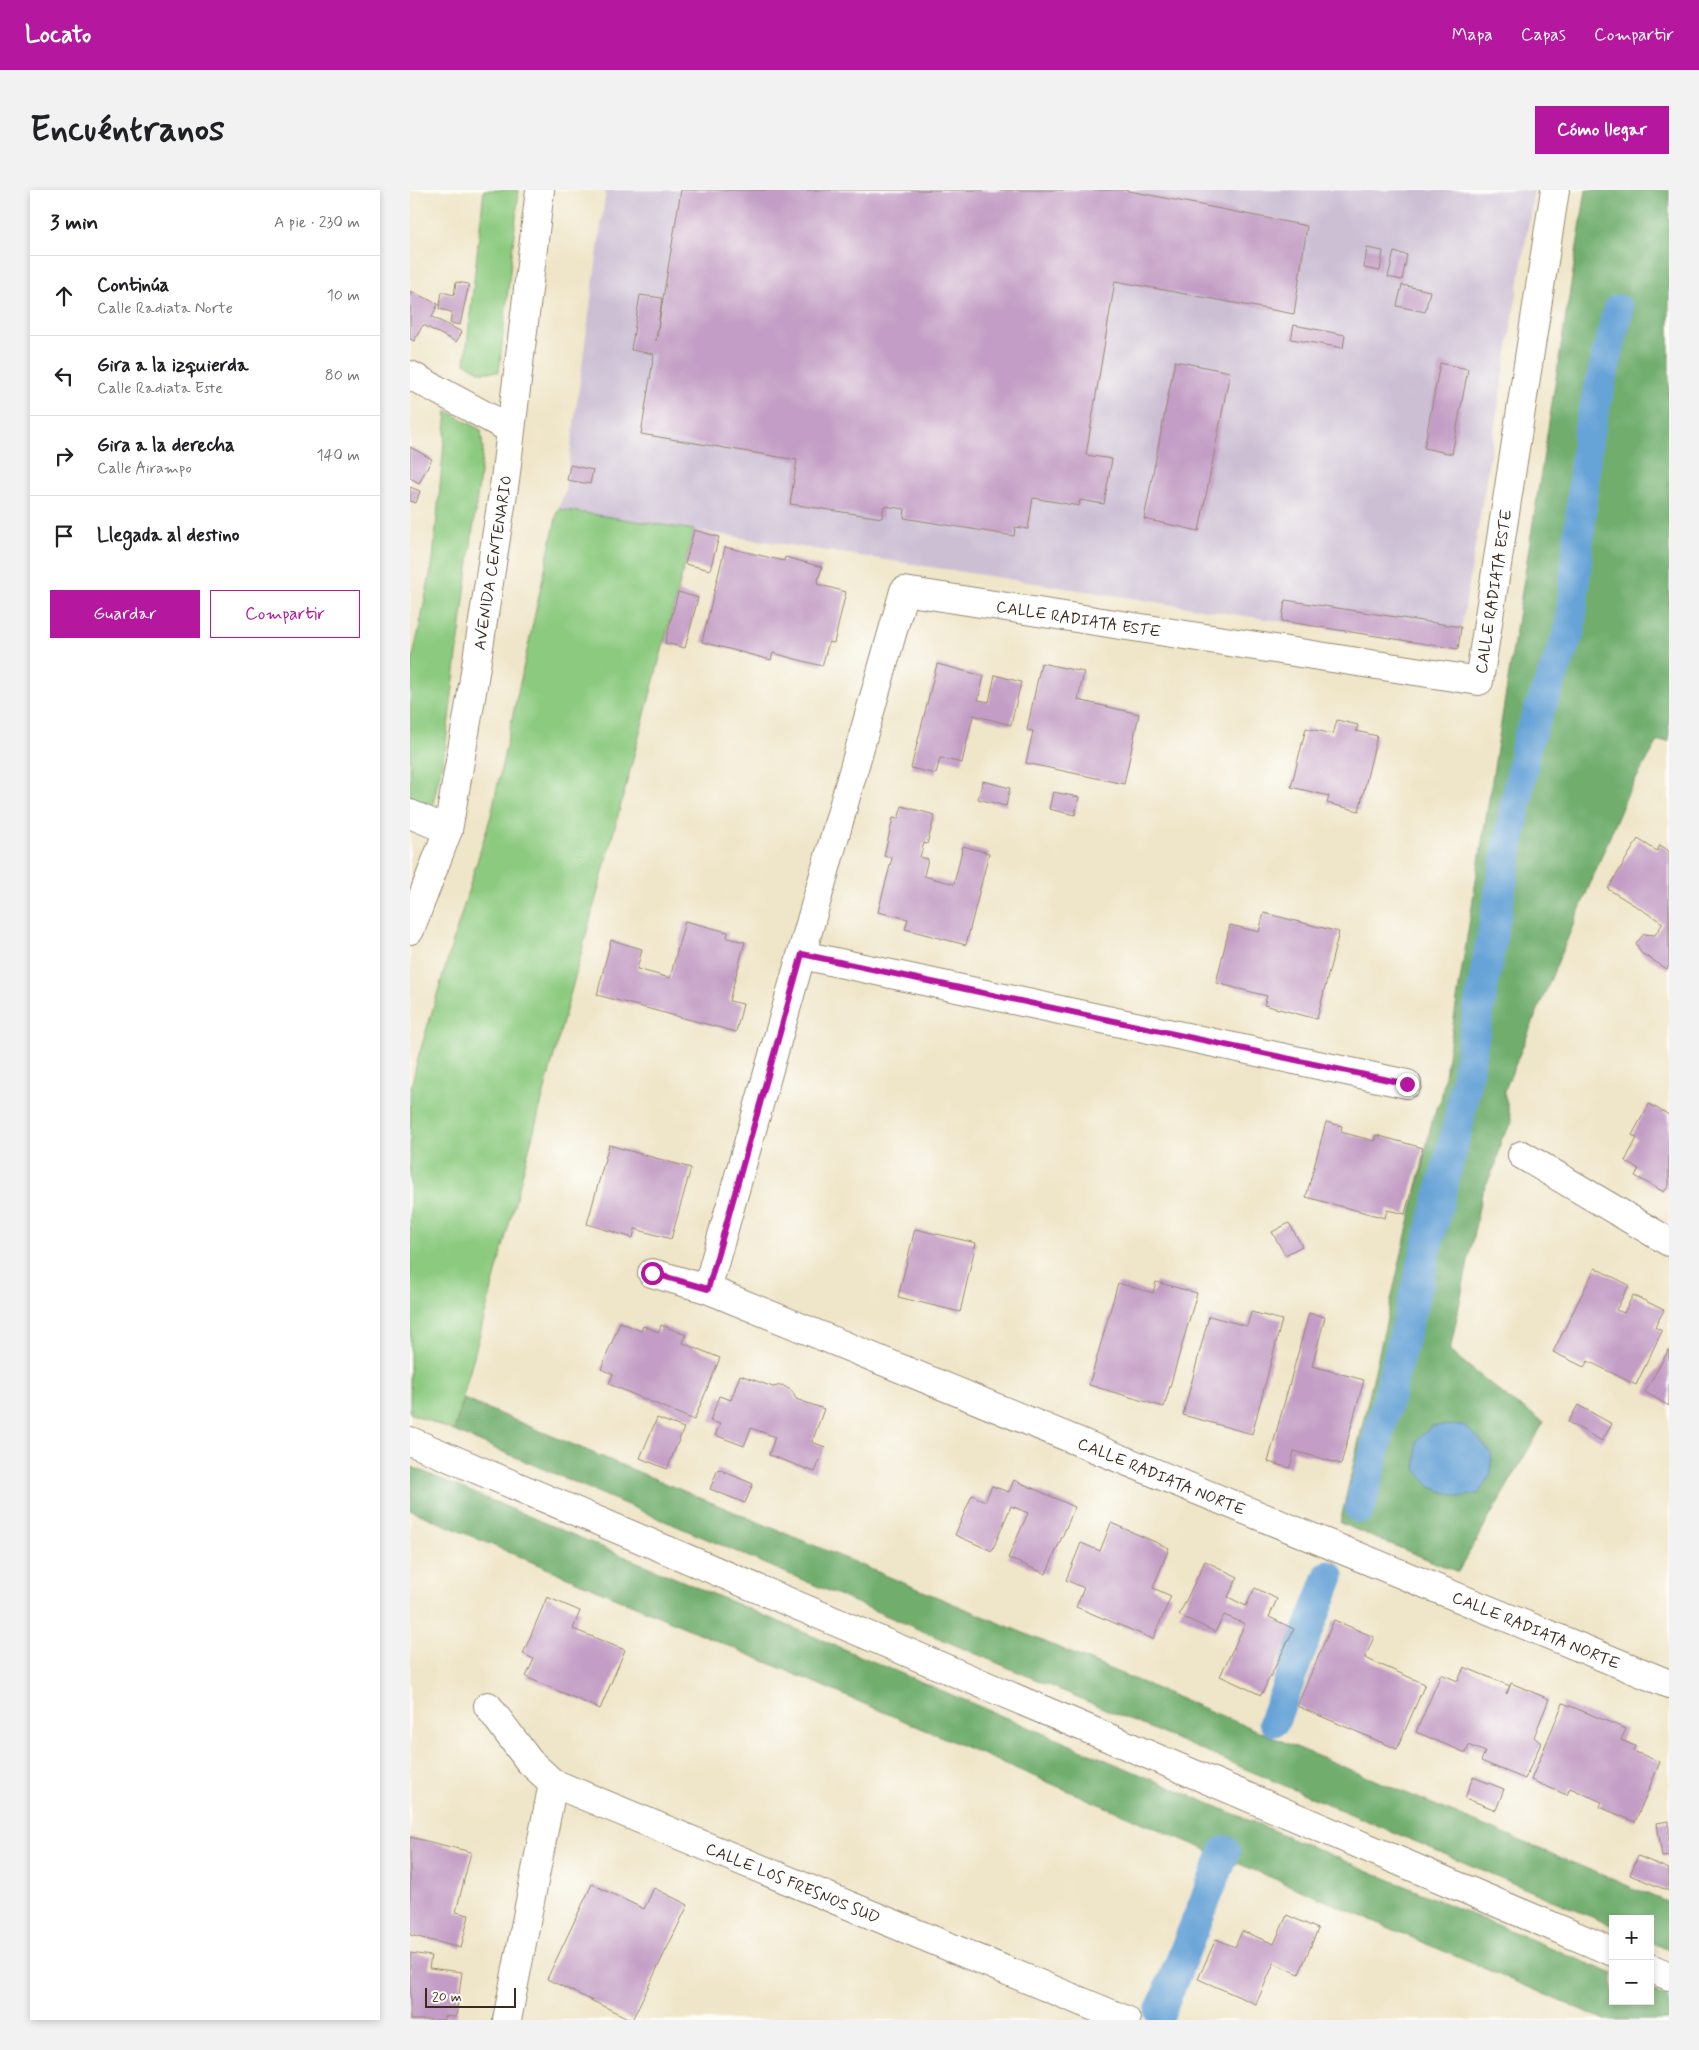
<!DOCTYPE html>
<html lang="es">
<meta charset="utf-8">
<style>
body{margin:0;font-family:Mynerve,sans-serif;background:#f2f2f2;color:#202124}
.controls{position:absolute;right:15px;bottom:15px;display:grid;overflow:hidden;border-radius:0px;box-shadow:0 2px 8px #0003}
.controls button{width:45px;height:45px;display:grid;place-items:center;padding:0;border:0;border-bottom:1px solid #e0e0e0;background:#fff;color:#202124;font:25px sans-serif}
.scale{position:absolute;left:15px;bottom:12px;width:91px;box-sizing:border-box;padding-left:5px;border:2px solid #3b2a1e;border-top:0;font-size:14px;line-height:18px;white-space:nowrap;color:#3b2a1e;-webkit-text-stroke:4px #fdfcf7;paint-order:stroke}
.stop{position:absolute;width:15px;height:15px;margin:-11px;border:4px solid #b5179e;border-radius:50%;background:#fff}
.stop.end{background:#b5179e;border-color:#fff;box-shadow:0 1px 5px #0008}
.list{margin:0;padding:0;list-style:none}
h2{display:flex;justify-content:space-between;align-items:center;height:65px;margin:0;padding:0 20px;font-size:21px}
h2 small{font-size:16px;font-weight:400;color:#757577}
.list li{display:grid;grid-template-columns:32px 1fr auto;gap:15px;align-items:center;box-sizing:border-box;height:80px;padding:0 20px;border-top:1px solid #e0e0e0}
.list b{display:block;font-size:19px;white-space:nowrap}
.list p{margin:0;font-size:16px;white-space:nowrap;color:#757577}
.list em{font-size:16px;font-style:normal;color:#757577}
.actions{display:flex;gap:10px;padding:15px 20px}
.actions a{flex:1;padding:11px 0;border:1px solid #b5179e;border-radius:0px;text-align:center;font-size:18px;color:#b5179e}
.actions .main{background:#b5179e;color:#fff}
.icon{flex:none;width:28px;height:28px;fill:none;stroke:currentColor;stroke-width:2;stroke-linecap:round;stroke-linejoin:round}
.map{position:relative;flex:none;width:1259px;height:1830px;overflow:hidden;border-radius:0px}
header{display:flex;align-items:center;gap:30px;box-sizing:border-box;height:70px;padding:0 25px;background:#b5179e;color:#fff}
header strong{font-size:24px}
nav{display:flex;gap:28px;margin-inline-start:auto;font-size:18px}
.intro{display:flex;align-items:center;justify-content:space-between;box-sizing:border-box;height:120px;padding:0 30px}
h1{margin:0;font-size:35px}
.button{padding:12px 22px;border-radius:0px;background:#b5179e;color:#fff;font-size:18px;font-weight:700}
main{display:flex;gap:30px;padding:0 30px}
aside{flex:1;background:#fff;border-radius:0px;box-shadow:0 2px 8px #0003}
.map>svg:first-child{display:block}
.industrial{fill:#ccbfd4}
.green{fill:#8cca7f;stroke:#647a4e}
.forest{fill:#71ae6e;stroke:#566c46}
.water{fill:#66a3d7;stroke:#50667a}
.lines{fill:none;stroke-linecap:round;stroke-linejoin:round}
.canal{stroke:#66a3d7;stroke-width:31}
.building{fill:#c39dc5}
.street-casing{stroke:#958873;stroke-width:30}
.secondary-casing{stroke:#958873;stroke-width:30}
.street{stroke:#fff;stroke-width:28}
.secondary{stroke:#fff;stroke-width:28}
.route{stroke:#b5179e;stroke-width:6}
.labels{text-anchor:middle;stroke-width:4;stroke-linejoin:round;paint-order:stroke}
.street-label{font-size:16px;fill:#3b2a1e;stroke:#fdfcf7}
</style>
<header>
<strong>Locato</strong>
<nav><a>Mapa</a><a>Capas</a><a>Compartir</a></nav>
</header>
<div class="intro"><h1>Encuéntranos</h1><a class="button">Cómo llegar</a></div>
<main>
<aside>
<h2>3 min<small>A pie · 230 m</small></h2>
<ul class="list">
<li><svg class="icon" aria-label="ahead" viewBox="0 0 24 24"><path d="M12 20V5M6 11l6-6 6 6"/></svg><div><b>Continúa</b><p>Calle Radiata Norte</p></div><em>10 m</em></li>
<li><svg class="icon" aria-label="left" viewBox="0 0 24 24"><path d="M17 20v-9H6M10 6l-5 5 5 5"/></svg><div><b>Gira a la izquierda</b><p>Calle Radiata Este</p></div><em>80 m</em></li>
<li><svg class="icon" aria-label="right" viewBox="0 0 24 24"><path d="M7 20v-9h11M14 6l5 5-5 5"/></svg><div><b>Gira a la derecha</b><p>Calle Airampo</p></div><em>140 m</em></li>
<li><svg class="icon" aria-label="arrive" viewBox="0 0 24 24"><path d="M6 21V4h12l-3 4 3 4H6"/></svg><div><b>Llegada al destino</b></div></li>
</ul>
<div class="actions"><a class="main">Guardar</a><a>Compartir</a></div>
</aside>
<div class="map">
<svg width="1259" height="1830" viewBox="0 0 1259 1830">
<rect width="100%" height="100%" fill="#fdfcf7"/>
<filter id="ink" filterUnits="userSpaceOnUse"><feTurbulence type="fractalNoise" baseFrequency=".02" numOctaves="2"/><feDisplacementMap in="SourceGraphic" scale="10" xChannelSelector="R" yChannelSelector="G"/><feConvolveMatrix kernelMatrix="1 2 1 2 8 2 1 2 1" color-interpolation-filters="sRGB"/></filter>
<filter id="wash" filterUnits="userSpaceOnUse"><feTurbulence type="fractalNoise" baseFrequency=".0096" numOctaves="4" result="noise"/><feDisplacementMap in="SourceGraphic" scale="20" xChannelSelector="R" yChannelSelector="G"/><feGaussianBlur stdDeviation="1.12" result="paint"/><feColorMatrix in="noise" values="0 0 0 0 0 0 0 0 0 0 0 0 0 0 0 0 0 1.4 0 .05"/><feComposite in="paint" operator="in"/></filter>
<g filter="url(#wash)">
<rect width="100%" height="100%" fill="#efe5c8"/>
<!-- industrial -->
<path class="industrial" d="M196,0H1124L1048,459L148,319L155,301Z"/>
<!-- green -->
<path class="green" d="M74,0H109L89,182H71L55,173Z
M37,221L71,240L73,260L35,560L22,617L10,619L0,615V482L23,370Z
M148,319L284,340L44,1241L0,1223V902L8,868L81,625Z"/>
<!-- forest -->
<path class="forest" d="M1176,0H1259V551H1248L1217,605L1094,902L1102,933L1091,950L1086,974L1072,1003L1040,1161L1099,1209L1134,1232L1048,1382L930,1333L1023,927L1031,910Z
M54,1209L1259,1713V1760L1240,1752V1729H1203V1736L44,1241Z
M0,1276L1203,1784V1811H1240V1800L1259,1808V1830H1195L0,1320Z"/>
<!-- water -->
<path class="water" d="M1053,1235L1068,1248L1081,1263V1284L1068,1304L1049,1307L1020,1297L1006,1279V1251L1022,1236Z"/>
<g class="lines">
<!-- canal -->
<path class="canal" d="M950,1318L1048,935L1117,552L1160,440L1178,245L1208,120
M864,1531L919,1386
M750,1822L815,1661"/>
</g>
<g id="blocks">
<!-- building -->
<path class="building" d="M271,0H714L897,36L884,124L705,91L676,265L702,269L694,314L670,310L669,316L623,308L618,339L605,337L604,346L494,328L495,319L474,316L472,328L380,314L387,270L231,244L244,164L221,160L230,105L252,108L246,151Z
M957,58L973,61L970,81L954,78Z
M984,62L997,65L992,90L978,87Z
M46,92L59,94L50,135L40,133L42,122L29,119L32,102L44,105Z
M992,95L1020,101L1015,122L987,116Z
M0,101L28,114L22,127L52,142L46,152L13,135L4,151L0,149Z
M884,135L935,145L933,158L881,149Z
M765,171L820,182L789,341L734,329Z
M1030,173L1058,179L1042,264L1014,258Z
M0,257L22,269L9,293L0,288Z
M160,275L183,280L180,294L157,290Z
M0,297L10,301L6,313L0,311Z
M284,340L309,347L300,380L275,374Z
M315,357L374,371L375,367L412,377L407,394L436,402L424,453L419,452L412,476L363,463L361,470L292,452Z
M268,402L288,408L275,458L255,453Z
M875,410L1051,437L1048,459L872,431Z
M631,473L674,482L668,510L729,524L714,594L616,573L623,541L617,540Z
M527,474L574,486L568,510L579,512L585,485L611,492L601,535L563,525L552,573L530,568L526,584L501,578Z
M927,530L948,535L946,541L967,546L949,621L917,613L919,606L881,597L896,538L923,544Z
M573,591L600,598L596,616L568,609Z
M643,602L669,607L665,625L639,619Z
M492,616L525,625L517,654L514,653L510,667L518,669L514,686L544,694L553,656L579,663L556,755L495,739L498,729L468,722L482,668L474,666L483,628L488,629Z
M1228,649L1247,661L1250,655L1259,661V775L1257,779L1231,763L1226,753L1234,744L1245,745L1253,733L1198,699Z
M854,723L929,742L907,829L854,815L857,806L806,793L820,735L849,742Z
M275,731L318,742L317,748L335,752L319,811L333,814L326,842L187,805L201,750L232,759L227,779L260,788Z
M1239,914L1259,925V995L1254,1002L1225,986L1229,979L1215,971L1227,948L1222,945Z
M916,932L932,936L931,942L964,951L966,945L1013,958L995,1024L977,1020L975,1028L896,1007Z
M199,955L281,978L261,1049L225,1039L223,1048L177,1034Z
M879,1033L892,1056L875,1065L862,1042Z
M505,1039L566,1053L550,1122L488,1107Z
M1185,1078L1219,1095L1206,1120L1214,1123L1223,1105L1254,1120L1245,1137L1252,1141L1226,1195L1178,1171L1174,1177L1143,1162Z
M746,1092L787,1103L754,1217L679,1195L708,1093L743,1103Z
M841,1122L872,1130L842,1244L773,1225L799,1126L837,1136Z
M899,1123L915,1127L902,1176L954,1190L931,1274L884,1261L880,1278L858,1272Z
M210,1132L231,1141L233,1136L249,1142L251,1135L276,1145L273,1153L310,1168L284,1230L199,1194L203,1184L191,1179Z
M1259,1159V1216L1235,1202Z
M330,1185L363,1197L372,1195L382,1201L386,1209L414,1219L402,1252L415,1257L405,1282L359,1265L365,1247L341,1238L334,1256L305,1245L310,1234L300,1231L309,1206L321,1210Z
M1168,1215L1202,1234L1192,1251L1158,1232Z
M247,1228L274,1238L257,1279L230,1268Z
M308,1279L343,1294L335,1313L300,1299Z
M604,1290L665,1317L636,1384L598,1368L618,1323L601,1316L582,1361L545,1345L562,1305L575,1311L582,1296L599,1302Z
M701,1333L759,1358L743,1398L761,1406L743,1449L666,1417L674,1398L656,1390L671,1353L690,1361Z
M795,1371L828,1387L818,1407L836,1416L845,1398L867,1409L859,1427L884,1439L851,1505L810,1486L835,1434L814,1425L805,1442L769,1425Z
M137,1407L170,1421L163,1439L215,1460L190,1519L116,1487L124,1469L113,1464Z
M924,1430L964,1447L955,1468L1015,1494L987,1559L887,1516Z
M1054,1477L1100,1496L1096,1503L1097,1504L1101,1493L1139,1509L1124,1547L1131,1553L1115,1589L1071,1571L1075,1562L1059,1555L1056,1563L1006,1542L1031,1484L1048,1491Z
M1153,1513L1216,1539L1211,1550L1225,1556L1223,1561L1250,1572L1225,1632L1190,1617L1192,1612L1160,1598L1157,1605L1121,1590Z
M1063,1587L1094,1599L1086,1620L1055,1608Z
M1259,1631V1666L1252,1667L1247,1633Z
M0,1647L61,1662L46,1722L59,1725L51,1758L0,1745Z
M1228,1666L1259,1679V1701L1220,1685Z
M182,1694L234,1719L244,1698L278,1715L222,1830L137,1789Z
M877,1725L908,1739L889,1784L864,1773L846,1814L788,1789L806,1749L825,1757L832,1741L864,1754Z
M0,1763L21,1766L19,1778L52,1782L46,1827L34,1826V1830H0Z"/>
</g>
</g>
<g filter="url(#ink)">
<use href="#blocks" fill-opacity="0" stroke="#958873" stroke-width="1"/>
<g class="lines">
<!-- street casing -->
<g class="street-casing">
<g id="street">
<path d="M0,185L100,239"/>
<path d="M0,624L38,640"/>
<path d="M392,765L997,894"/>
<path d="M1112,965L1259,1052"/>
<path id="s1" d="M242,1083L297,1099L1259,1494"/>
<path id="s2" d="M297,1099L494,401L1069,491L1145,0"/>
<path id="s3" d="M78,1516L119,1571L143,1593L716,1830"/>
<path d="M97,1830L143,1593"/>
</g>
</g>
<!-- secondary casing -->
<g class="secondary-casing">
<g id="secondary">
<path id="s4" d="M0,740L38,640L61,508L95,290L130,0"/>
<path d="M0,1251L1203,1762"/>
<path d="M1240,1778L1259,1786"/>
</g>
</g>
<!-- street -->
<use href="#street" class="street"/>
<!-- secondary -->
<use href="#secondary" class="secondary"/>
</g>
</g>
<g class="lines" filter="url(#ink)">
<!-- route -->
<path class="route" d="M242,1083L298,1099L392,764L997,894"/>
</g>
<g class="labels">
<!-- street labels -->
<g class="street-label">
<text dy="6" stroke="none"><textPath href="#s4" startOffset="378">AVENIDA CENTENARIO</textPath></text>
<text dy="6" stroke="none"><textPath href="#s2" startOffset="1398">CALLE RADIATA ESTE</textPath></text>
<text dy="6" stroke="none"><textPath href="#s2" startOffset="902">CALLE RADIATA ESTE</textPath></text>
<text dy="6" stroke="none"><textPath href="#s1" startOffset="549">CALLE RADIATA NORTE</textPath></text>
<text dy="6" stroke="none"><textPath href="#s1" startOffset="954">CALLE RADIATA NORTE</textPath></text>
<text dy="6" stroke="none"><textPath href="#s3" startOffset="361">CALLE LOS FRESNOS SUD</textPath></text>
</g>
</g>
</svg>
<div class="controls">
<button>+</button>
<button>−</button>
</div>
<div class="scale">20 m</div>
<div class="stop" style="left:242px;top:1083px"></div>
<div class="stop end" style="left:997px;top:894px"></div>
</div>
</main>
